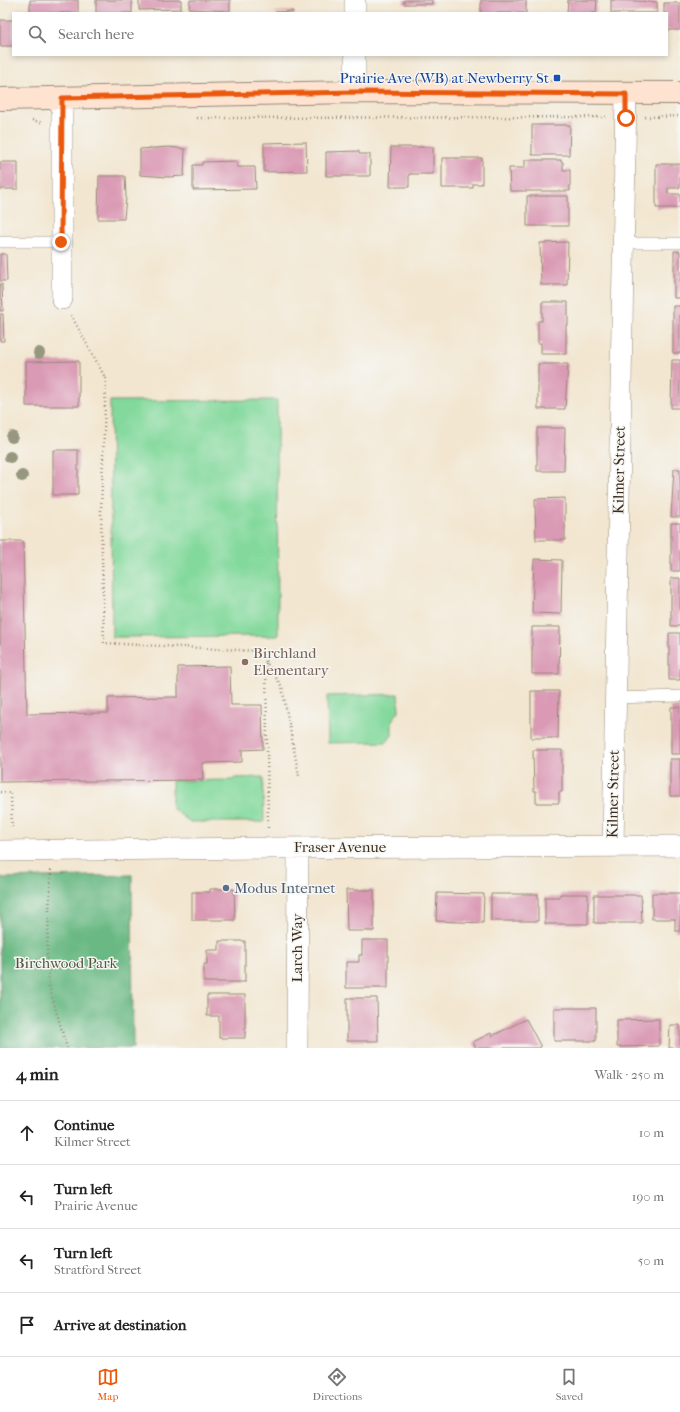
<!DOCTYPE html>
<meta charset="utf-8">
<style>
body{margin:0;font-family:"IM FELL French Canon",serif;background:#f6f6f6;color:#222}
.stop{position:absolute;width:12px;height:12px;margin:-9px;border:3px solid #ea580c;border-radius:50%;background:#fff}
.stop.end{background:#ea580c;border-color:#fff;box-shadow:0 1px 4px #0008}
.list{margin:0;padding:0;list-style:none}
h2{display:flex;justify-content:space-between;align-items:center;height:52px;margin:0;padding:0 16px;font-size:17px}
h2 small{font-size:13px;font-weight:400;color:#767676}
.list li{display:grid;grid-template-columns:26px 1fr auto;gap:12px;align-items:center;box-sizing:border-box;height:64px;padding:0 16px;border-top:1px solid #e0e0e0}
.list b{display:block;font-size:15px;white-space:nowrap}
.list p{margin:0;font-size:13px;white-space:nowrap;color:#767676}
.list em{font-size:13px;font-style:normal;color:#767676}
.icon{flex:none;width:22px;height:22px;fill:none;stroke:currentColor;stroke-width:2;stroke-linecap:round;stroke-linejoin:round}
.map{position:relative;flex:none;width:680px;height:1048px;overflow:hidden}
.search{position:absolute;background:#fff;box-shadow:0 2px 6px #0003;left:12px;right:12px;top:12px;height:44px;display:flex;align-items:center;gap:10px;box-sizing:border-box;padding:0 14px;border-radius:0px;color:#767676;font-size:15px}
.sheet{height:308px;background:#fff}
nav{display:flex;justify-content:space-around;align-items:center;box-sizing:border-box;height:56px;border-top:1px solid #e0e0e0;background:#fff;font-size:11px;color:#767676}
nav a{display:grid;justify-items:center;gap:2px}
nav .on{color:#ea580c}
.map>svg:first-child{display:block}
.green{fill:#83d99c;stroke:#5f825d}
.forest{fill:#6ab984;stroke:#527251}
.building{fill:#da99b4}
.lines{fill:none;stroke-linecap:round;stroke-linejoin:round}
.lane-casing{stroke:#968877;stroke-width:12}
.street-casing{stroke:#968877;stroke-width:22}
.secondary-casing{stroke:#968877;stroke-width:24}
.path{stroke:#968877;stroke-width:2.5;stroke-dasharray:1 3;stroke-linecap:butt}
.lane{stroke:#fff;stroke-width:11}
.street{stroke:#fff;stroke-width:21}
.secondary{stroke:#fee3d1;stroke-width:22}
.tree{fill:#979780}
.route{stroke:#ea580c;stroke-width:5}
.transit-dot{fill:#1a4fb4;stroke:#f6f6f2;stroke-width:1.5}
.education-dot{fill:#8d6e63;stroke:#f6f6f2;stroke-width:1.5}
.service-dot{fill:#5c6f8a;stroke:#f6f6f2;stroke-width:1.5}
.labels{text-anchor:middle;stroke-width:3;stroke-linejoin:round;paint-order:stroke}
.transit-label{font-size:15px;fill:#164399;stroke:#f6f6f2;text-anchor:end}
.street-label{font-size:15px;fill:#3b2a1e;stroke:#f6f6f2}
.education-label{font-size:15px;fill:#785e54;stroke:#f6f6f2;text-anchor:start}
.service-label{font-size:15px;fill:#4e5e75;stroke:#f6f6f2;text-anchor:start}
.park-label{font-size:15px;fill:#4d563e;stroke:#f6f6f2}
</style>
<div class="map">
<svg width="680" height="1048" viewBox="0 0 680 1048">
<rect width="100%" height="100%" fill="#f6f6f2"/>
<filter id="ink" filterUnits="userSpaceOnUse"><feTurbulence type="fractalNoise" baseFrequency=".025" numOctaves="2"/><feDisplacementMap in="SourceGraphic" scale="8" xChannelSelector="R" yChannelSelector="G"/><feConvolveMatrix kernelMatrix="1 2 1 2 8 2 1 2 1" color-interpolation-filters="sRGB"/></filter>
<filter id="wash" filterUnits="userSpaceOnUse"><feTurbulence type="fractalNoise" baseFrequency=".012" numOctaves="4" result="noise"/><feDisplacementMap in="SourceGraphic" scale="16" xChannelSelector="R" yChannelSelector="G"/><feGaussianBlur stdDeviation="0.9" result="paint"/><feColorMatrix in="noise" values="0 0 0 0 0 0 0 0 0 0 0 0 0 0 0 0 0 1.4 0 .05"/><feComposite in="paint" operator="in"/></filter>
<g filter="url(#wash)">
<rect width="100%" height="100%" fill="#f2e6d0"/>
<!-- green -->
<path class="green" d="M277,400L278,636L112,637L110,401Z
M398,694L399,711L392,720V735L387,742L328,743L327,696Z
M263,777L264,822H190L172,808V781L232,780L235,778Z"/>
<!-- forest -->
<path class="forest" d="M132,875L133,1048H0V878Z"/>
<g id="blocks">
<!-- building -->
<path class="building" d="M30,0H78V13H30Z
M96,0H132V13H96Z
M139,0H181V9L139,10Z
M190,0H230V11L189,9Z
M404,0H432V4H404Z
M481,0H526V13H481Z
M568,0H597L596,13H567Z
M611,0L657,2V13H611Z
M664,3H680V30H667V13H664Z
M293,11V13H275V12Z
M0,20H13V46H0Z
M532,125H570L569,155H532Z
M306,142L307,171L264,172V143Z
M169,147L185,149L184,176L168,177L140,175V149Z
M391,147H433V174H409V187H390Z
M359,151V154H370V176H326V152Z
M442,158H482V184H473V188H442Z
M525,160H561V162H563V170H570V191H510L509,168H525Z
M237,161V167H255L256,189L193,190V165H202V162Z
M0,162H18V189H0Z
M656,164H680V188H668V194H680V208H656Z
M99,176H125L126,197L124,219H98Z
M527,196H568V226H527Z
M568,242L567,285H541L540,243Z
M674,251H680V298H674Z
M0,254H6L7,281H0Z
M0,284H2L3,311H0Z
M542,302H568V325H566V354H541V343H538V321H542Z
M673,306H680V353H673Z
M0,314H3L4,341H0Z
M672,360H680V408H671Z
M79,361V406H26V362Z
M538,364H568L565,409H538Z
M537,428H565L564,471H537Z
M53,450H78V495H53Z
M674,469H680V517H671Z
M565,498V540H536L535,499Z
M671,523H680V571H671Z
M0,541H23L27,714L108,713V698L178,697V667L230,666L231,705H262L263,749L242,750V762L202,763L203,780L0,782Z
M534,559L562,560L561,614L532,613Z
M671,578H680V626H671Z
M532,627H560L559,674H532Z
M669,633H680V680H669Z
M531,691H559L558,738H531Z
M671,707H680V754H671Z
M533,750H562V792H559V803H536V791H534Z
M670,759H680V796H670Z
M210,889H234L235,920H192V892H210Z
M346,890H374V931H347Z
M437,893L484,894L483,923L436,921Z
M652,893H680V931H675V919H652Z
M491,894H538V921H491Z
M560,894H588V924H545V897H560Z
M594,895H641L642,923H594Z
M362,940H388V988H346V962H359V955H362Z
M219,941H245V982H204V964H207V950H219Z
M207,995H245V1038H219V1016H207Z
M347,998H377L378,1041H347Z
M554,1008H596V1041H554Z
M526,1019L541,1047L539,1048H476L473,1042L491,1033L492,1036Z
M659,1019V1046L617,1047V1020Z
M670,1025H680V1048H669Z"/>
</g>
</g>
<g filter="url(#ink)">
<use href="#blocks" fill-opacity="0" stroke="#968877" stroke-width="1"/>
<g class="lines">
<!-- lane casing -->
<g class="lane-casing">
<path id="lane" d="M0,242H61
M623,243H680
M615,698L680,696"/>
</g>
<!-- street casing -->
<g class="street-casing">
<path id="street" d="M355,13V0
M355,55V92
M62,98V299
M613,847L626,94
M0,851L267,848L680,846
M297,1048L298,848"/>
</g>
<!-- secondary casing -->
<g class="secondary-casing">
<path id="secondary" d="M0,99L355,92L680,93"/>
</g>
<!-- path -->
<path class="path" d="M645,117L680,116
M197,118L606,117
M32,120L43,123
M71,315L106,379L101,510L104,643L259,651L282,687L299,776
M266,663L268,828
M0,792L11,793L12,830
M51,870L47,953L49,986L67,1048"/>
<!-- lane -->
<use href="#lane" class="lane"/>
<!-- street -->
<use href="#street" class="street"/>
<!-- secondary -->
<use href="#secondary" class="secondary"/>
</g>
<!-- trees -->
<g class="tree">
<circle cx="39" cy="353" r="6"/>
<circle cx="12" cy="437" r="6"/>
<circle cx="10" cy="457" r="6"/>
<circle cx="22" cy="476" r="6"/>
</g>
</g>
<g class="lines" filter="url(#ink)">
<!-- route -->
<path class="route" d="M61,242L62,98L355,92L626,94V118"/>
</g>
<!-- markers -->
<rect class="transit-dot" x="553" y="74" width="8" height="8" rx="2"/>
<circle class="education-dot" cx="245" cy="662" r="4"/>
<circle class="service-dot" cx="226" cy="888" r="4"/>
<g class="labels">
<!-- transit labels -->
<g class="transit-label">
<text x="549" y="83">Prairie Ave (WB) at Newberry St</text>
</g>
<!-- street labels -->
<g class="street-label">
<text transform="translate(619 470) rotate(-89)" y="5">Kilmer Street</text>
<text transform="translate(613 794) rotate(-89)" y="5">Kilmer Street</text>
<text x="340" y="852">Fraser Avenue</text>
<text transform="translate(297 948) rotate(-90)" y="5">Larch Way</text>
</g>
<!-- education labels -->
<g class="education-label">
<text x="253" y="658">Birchland<tspan x="253" dy="17">Elementary</tspan></text>
</g>
<!-- service labels -->
<g class="service-label">
<text x="234" y="893">Modus Internet</text>
</g>
<!-- park labels -->
<g class="park-label">
<text x="66" y="968">Birchwood Park</text>
</g>
</g>
</svg>
<div class="stop" style="left:626px;top:118px"></div>
<div class="stop end" style="left:61px;top:242px"></div>
<div class="search"><svg class="icon" aria-label="search" viewBox="0 0 24 24"><circle cx="10" cy="10" r="6"/><path d="M15 15l6 6"/></svg>Search here</div>
</div>
<section class="sheet">
<h2>4 min<small>Walk · 250 m</small></h2>
<ul class="list">
<li><svg class="icon" aria-label="ahead" viewBox="0 0 24 24"><path d="M12 20V5M6 11l6-6 6 6"/></svg><div><b>Continue</b><p>Kilmer Street</p></div><em>10 m</em></li>
<li><svg class="icon" aria-label="left" viewBox="0 0 24 24"><path d="M17 20v-9H6M10 6l-5 5 5 5"/></svg><div><b>Turn left</b><p>Prairie Avenue</p></div><em>190 m</em></li>
<li><svg class="icon" aria-label="left" viewBox="0 0 24 24"><path d="M17 20v-9H6M10 6l-5 5 5 5"/></svg><div><b>Turn left</b><p>Stratford Street</p></div><em>50 m</em></li>
<li><svg class="icon" aria-label="arrive" viewBox="0 0 24 24"><path d="M6 21V4h12l-3 4 3 4H6"/></svg><div><b>Arrive at destination</b></div></li>
</ul>
</section>
<nav>
<a class="on"><svg class="icon" aria-label="map" viewBox="0 0 24 24"><path d="M3 6l6-2 6 2 6-2v14l-6 2-6-2-6 2zM9 4v14M15 6v14"/></svg>Map</a>
<a><svg class="icon" aria-label="directions" viewBox="0 0 24 24"><path d="M12 3l9 9-9 9-9-9zM9 14v-3h6M13 9l2 2-2 2"/></svg>Directions</a>
<a><svg class="icon" aria-label="saved" viewBox="0 0 24 24"><path d="M7 4h10v16l-5-4-5 4z"/></svg>Saved</a>
</nav>
